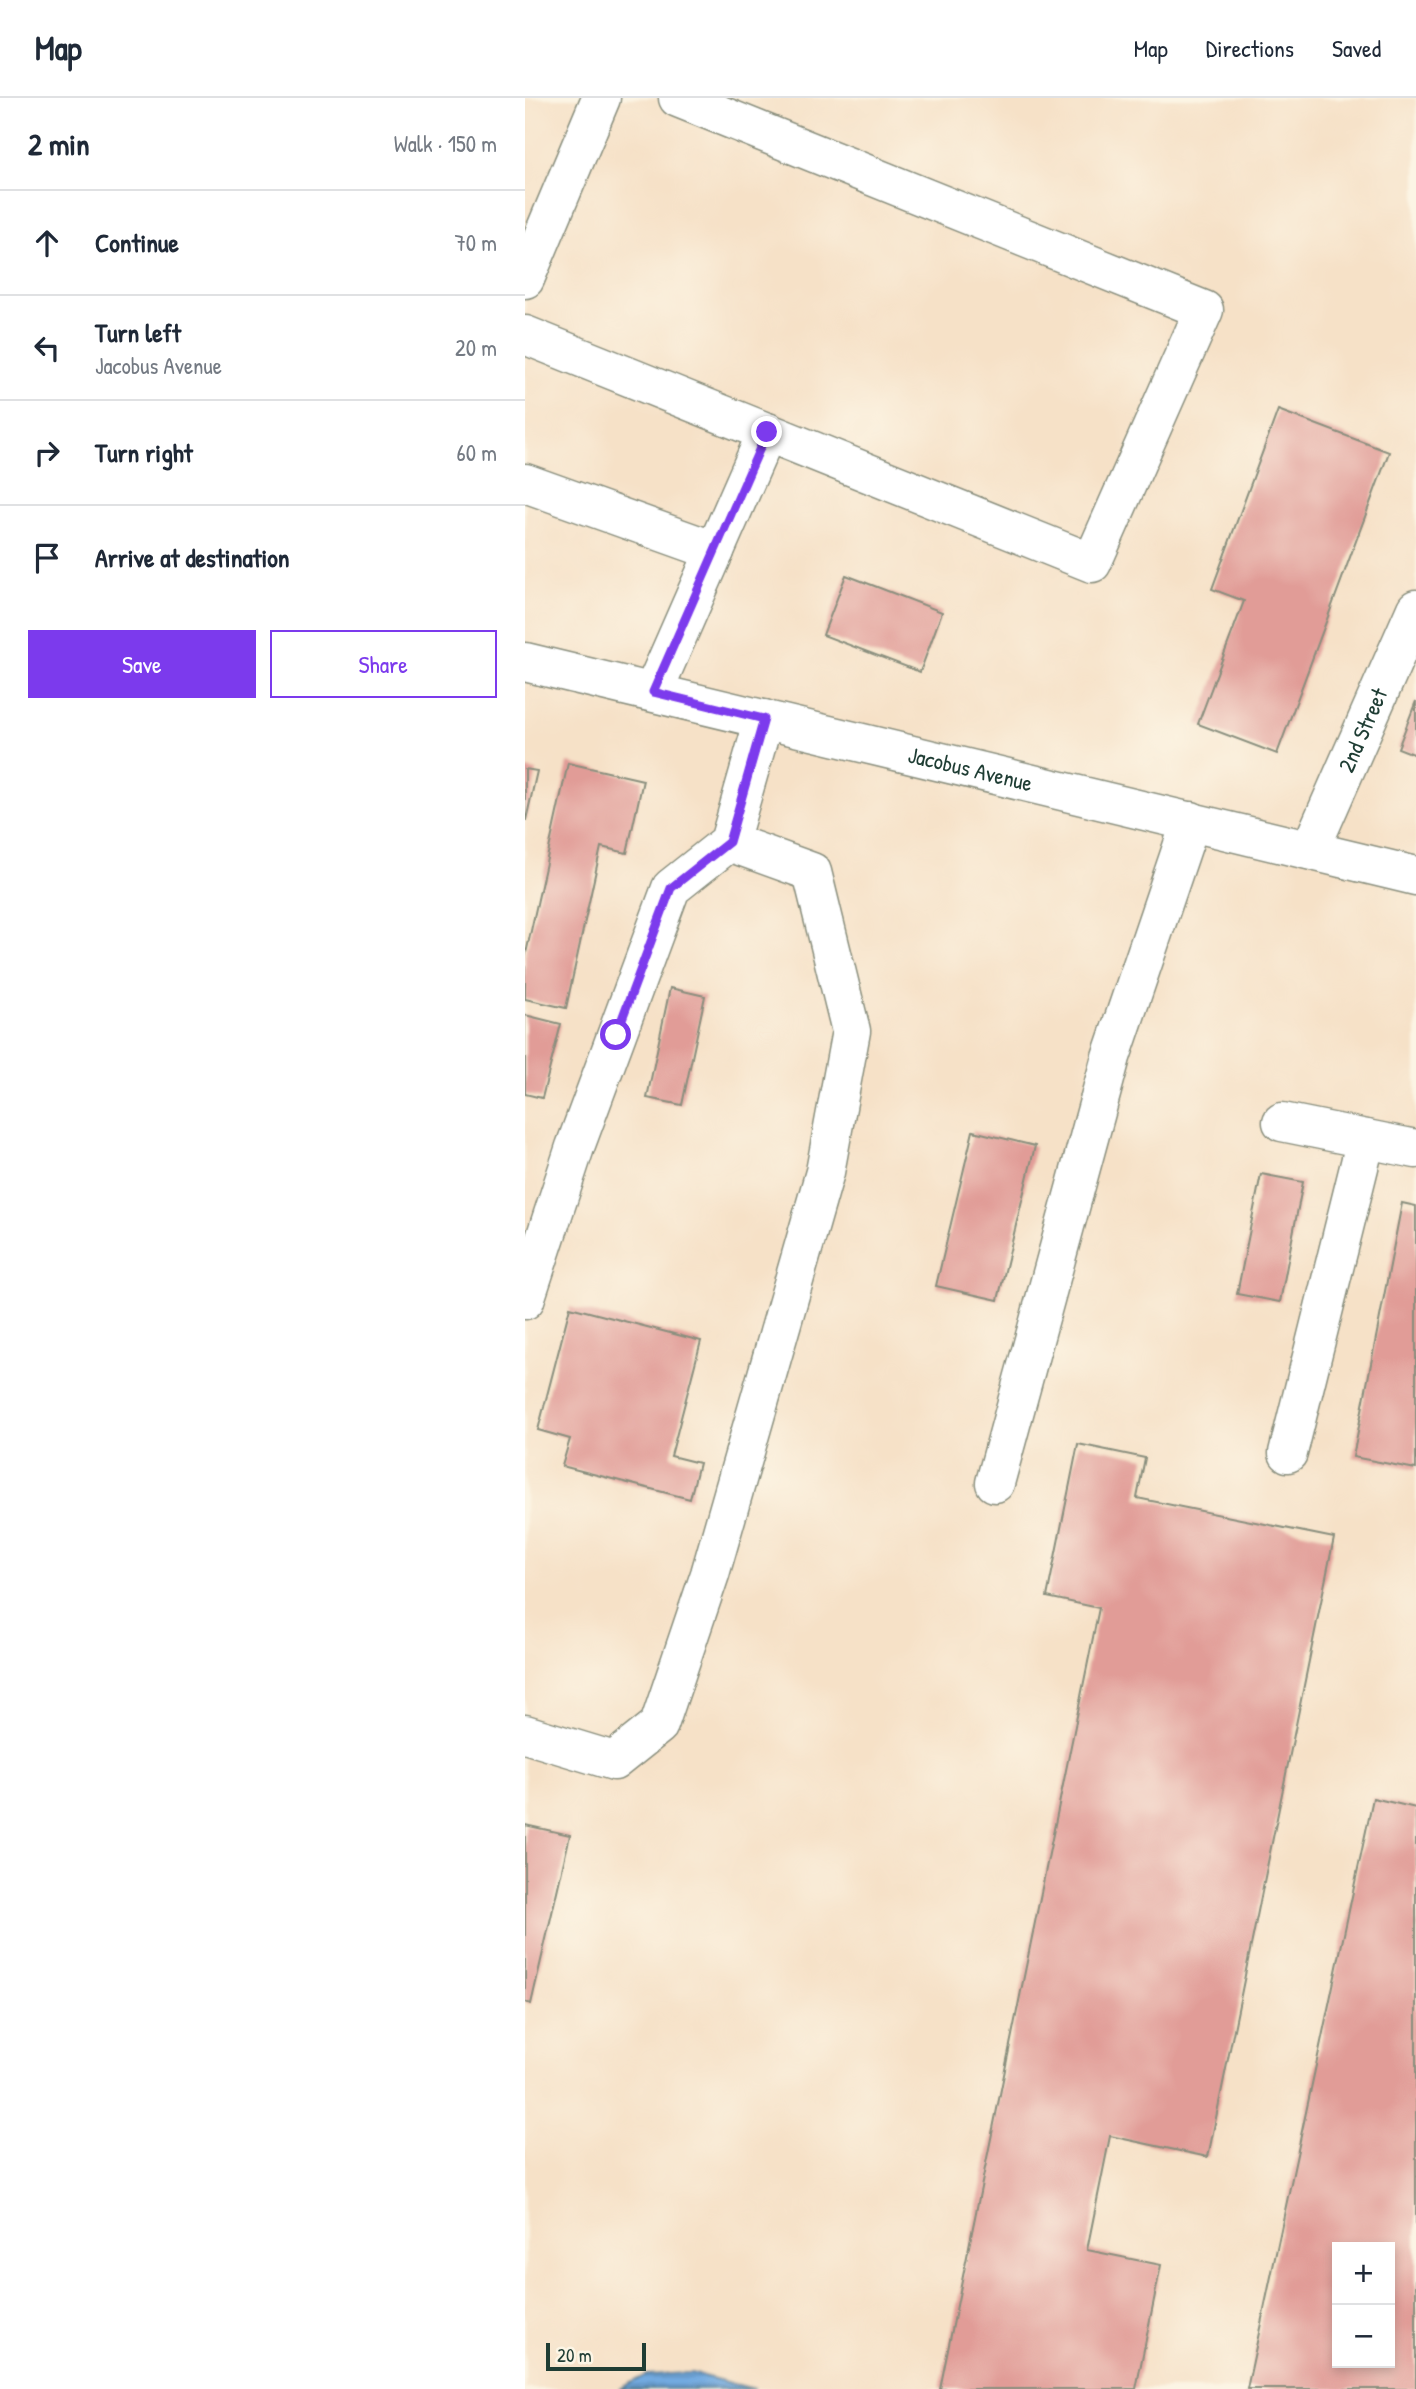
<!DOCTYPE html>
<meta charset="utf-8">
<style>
body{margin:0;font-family:"Patrick Hand",sans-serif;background:#f6f6f7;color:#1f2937}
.controls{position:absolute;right:21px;bottom:21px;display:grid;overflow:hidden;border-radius:0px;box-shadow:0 4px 10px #0003}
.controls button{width:63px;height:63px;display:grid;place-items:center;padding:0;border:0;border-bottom:2px solid #e0e1e3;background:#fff;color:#1f2937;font:35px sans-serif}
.scale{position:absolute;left:21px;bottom:18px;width:100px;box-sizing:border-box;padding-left:7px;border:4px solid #1f3d34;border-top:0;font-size:19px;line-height:24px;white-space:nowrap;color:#1f3d34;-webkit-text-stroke:5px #fcf5e5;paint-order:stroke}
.stop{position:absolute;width:21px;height:21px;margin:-16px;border:5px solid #7c3aed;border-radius:50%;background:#fff}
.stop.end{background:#7c3aed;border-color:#fff;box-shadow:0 2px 7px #0008}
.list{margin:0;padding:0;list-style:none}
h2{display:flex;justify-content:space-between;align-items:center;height:91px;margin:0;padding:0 28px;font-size:30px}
h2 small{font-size:23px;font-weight:400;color:#747a83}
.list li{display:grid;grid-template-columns:46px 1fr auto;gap:21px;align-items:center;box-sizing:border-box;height:105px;padding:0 28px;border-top:2px solid #e0e1e3}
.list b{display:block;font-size:26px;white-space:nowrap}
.list p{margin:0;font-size:23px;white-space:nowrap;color:#747a83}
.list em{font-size:23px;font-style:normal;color:#747a83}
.actions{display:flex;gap:14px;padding:21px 28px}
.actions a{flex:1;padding:16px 0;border:2px solid #7c3aed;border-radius:0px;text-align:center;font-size:24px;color:#7c3aed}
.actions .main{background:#7c3aed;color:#fff}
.icon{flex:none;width:38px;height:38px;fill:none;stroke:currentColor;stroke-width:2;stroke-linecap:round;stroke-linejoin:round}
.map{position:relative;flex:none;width:891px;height:2291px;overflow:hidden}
header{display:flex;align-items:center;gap:42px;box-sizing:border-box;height:98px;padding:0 35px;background:#fff;border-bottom:2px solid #e0e1e3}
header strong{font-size:33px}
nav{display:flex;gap:38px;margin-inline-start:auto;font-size:24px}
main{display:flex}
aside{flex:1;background:#fff}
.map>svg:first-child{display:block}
.water{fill:url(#water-rules);stroke:#48748a;stroke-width:2}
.building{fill:#e19c97;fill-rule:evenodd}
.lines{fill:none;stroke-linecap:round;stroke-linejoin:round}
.minor-casing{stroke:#8a8f7e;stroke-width:41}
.minor{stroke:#fff;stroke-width:38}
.route{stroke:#7c3aed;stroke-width:9}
.labels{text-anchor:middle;stroke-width:5;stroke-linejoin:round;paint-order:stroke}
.street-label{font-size:23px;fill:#1f3d34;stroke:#fcf5e5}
</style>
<header>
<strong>Map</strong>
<nav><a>Map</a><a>Directions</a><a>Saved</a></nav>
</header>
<main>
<aside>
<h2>2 min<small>Walk · 150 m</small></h2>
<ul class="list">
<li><svg class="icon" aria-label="ahead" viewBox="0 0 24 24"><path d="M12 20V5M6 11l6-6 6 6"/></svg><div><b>Continue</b></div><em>70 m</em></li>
<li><svg class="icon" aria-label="left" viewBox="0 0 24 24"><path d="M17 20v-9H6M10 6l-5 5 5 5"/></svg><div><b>Turn left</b><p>Jacobus Avenue</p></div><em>20 m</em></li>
<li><svg class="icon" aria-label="right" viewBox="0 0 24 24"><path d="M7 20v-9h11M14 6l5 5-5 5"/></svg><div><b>Turn right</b></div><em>60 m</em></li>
<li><svg class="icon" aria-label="arrive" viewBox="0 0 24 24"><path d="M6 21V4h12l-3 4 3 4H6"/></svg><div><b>Arrive at destination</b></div></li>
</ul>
<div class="actions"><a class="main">Save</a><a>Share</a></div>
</aside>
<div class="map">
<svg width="891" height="2291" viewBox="0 0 891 2291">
<defs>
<pattern id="water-rules" width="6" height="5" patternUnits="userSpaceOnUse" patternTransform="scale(1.75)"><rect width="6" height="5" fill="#72aae1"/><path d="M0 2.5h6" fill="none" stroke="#5d8cb7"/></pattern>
</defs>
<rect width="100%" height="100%" fill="#fcf5e5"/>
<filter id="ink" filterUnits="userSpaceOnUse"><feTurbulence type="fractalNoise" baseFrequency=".0143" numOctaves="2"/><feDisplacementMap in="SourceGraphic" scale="14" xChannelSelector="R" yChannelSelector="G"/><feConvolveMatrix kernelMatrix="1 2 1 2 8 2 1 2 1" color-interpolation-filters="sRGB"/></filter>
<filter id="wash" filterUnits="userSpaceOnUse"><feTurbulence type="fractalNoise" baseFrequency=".00686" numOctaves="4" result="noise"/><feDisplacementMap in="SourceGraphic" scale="28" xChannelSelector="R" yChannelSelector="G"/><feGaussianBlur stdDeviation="1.57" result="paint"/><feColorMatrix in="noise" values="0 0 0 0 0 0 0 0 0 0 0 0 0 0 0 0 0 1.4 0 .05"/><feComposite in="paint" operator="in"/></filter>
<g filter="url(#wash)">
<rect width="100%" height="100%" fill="#f6e1c7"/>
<!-- water -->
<path class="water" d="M166,2275L229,2291H94L121,2277Z"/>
<g id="blocks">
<!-- building -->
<path class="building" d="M753,312L864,354L752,656L673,626L719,503L687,491Z
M321,477L417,514L395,574L298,537Z
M891,603V657L873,650Z
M43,665L118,682L102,755L76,749L41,910L0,901V860Z
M0,671L12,673L1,722H0Z
M145,890L180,898L157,1007L122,1000Z
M0,917L36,926L17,1000L0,996Z
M448,1033L510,1048L473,1202L411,1188Z
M736,1076L778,1084L755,1204L712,1196Z
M877,1105L891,1108V1371L828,1359Z
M45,1209L176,1243L146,1358L174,1365L165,1401L37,1368L45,1341L13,1332Z
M553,1346L620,1360L612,1400L809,1440L683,2059L585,2038L562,2152L636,2167L611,2291H415L574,1510L522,1499Z
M848,1700L891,1710V2291H722ZM812,2149H865V2265H812Z
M0,1727L45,1737L6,1906L0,1904Z"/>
</g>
</g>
<g filter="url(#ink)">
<use href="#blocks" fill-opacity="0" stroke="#8a8f7e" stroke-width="2"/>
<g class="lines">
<!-- minor casing -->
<g class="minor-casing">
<g id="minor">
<path d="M0,181L76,0"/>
<path d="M0,237L567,465L679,212L153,0"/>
<path d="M0,385L190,453"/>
<path id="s1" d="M0,564L891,778"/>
<path d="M128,594L242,334"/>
<path id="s2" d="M785,752L891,511"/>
<path d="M757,1024L891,1051"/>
<path d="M0,1202L50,1049L146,790L204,744L239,621"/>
<path d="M763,1355L841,1041"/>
<path d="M470,1385L586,959L666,723"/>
<path d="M0,1636L89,1663L134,1627L185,1476L300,1074L326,933L287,774L204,744"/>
</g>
</g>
<!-- minor -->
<use href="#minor" class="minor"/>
</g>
</g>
<g class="lines" filter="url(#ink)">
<!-- route -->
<path class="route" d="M91,937L146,790L204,744L239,621L128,594L242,334"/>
</g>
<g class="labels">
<!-- street labels -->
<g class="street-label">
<text dy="8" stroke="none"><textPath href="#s2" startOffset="131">2nd Street</textPath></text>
<text dy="8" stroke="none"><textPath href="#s1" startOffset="458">Jacobus Avenue</textPath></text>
</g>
</g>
</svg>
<div class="controls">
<button>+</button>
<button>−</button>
</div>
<div class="scale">20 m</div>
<div class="stop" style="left:91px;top:937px"></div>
<div class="stop end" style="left:242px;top:334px"></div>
</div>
</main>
